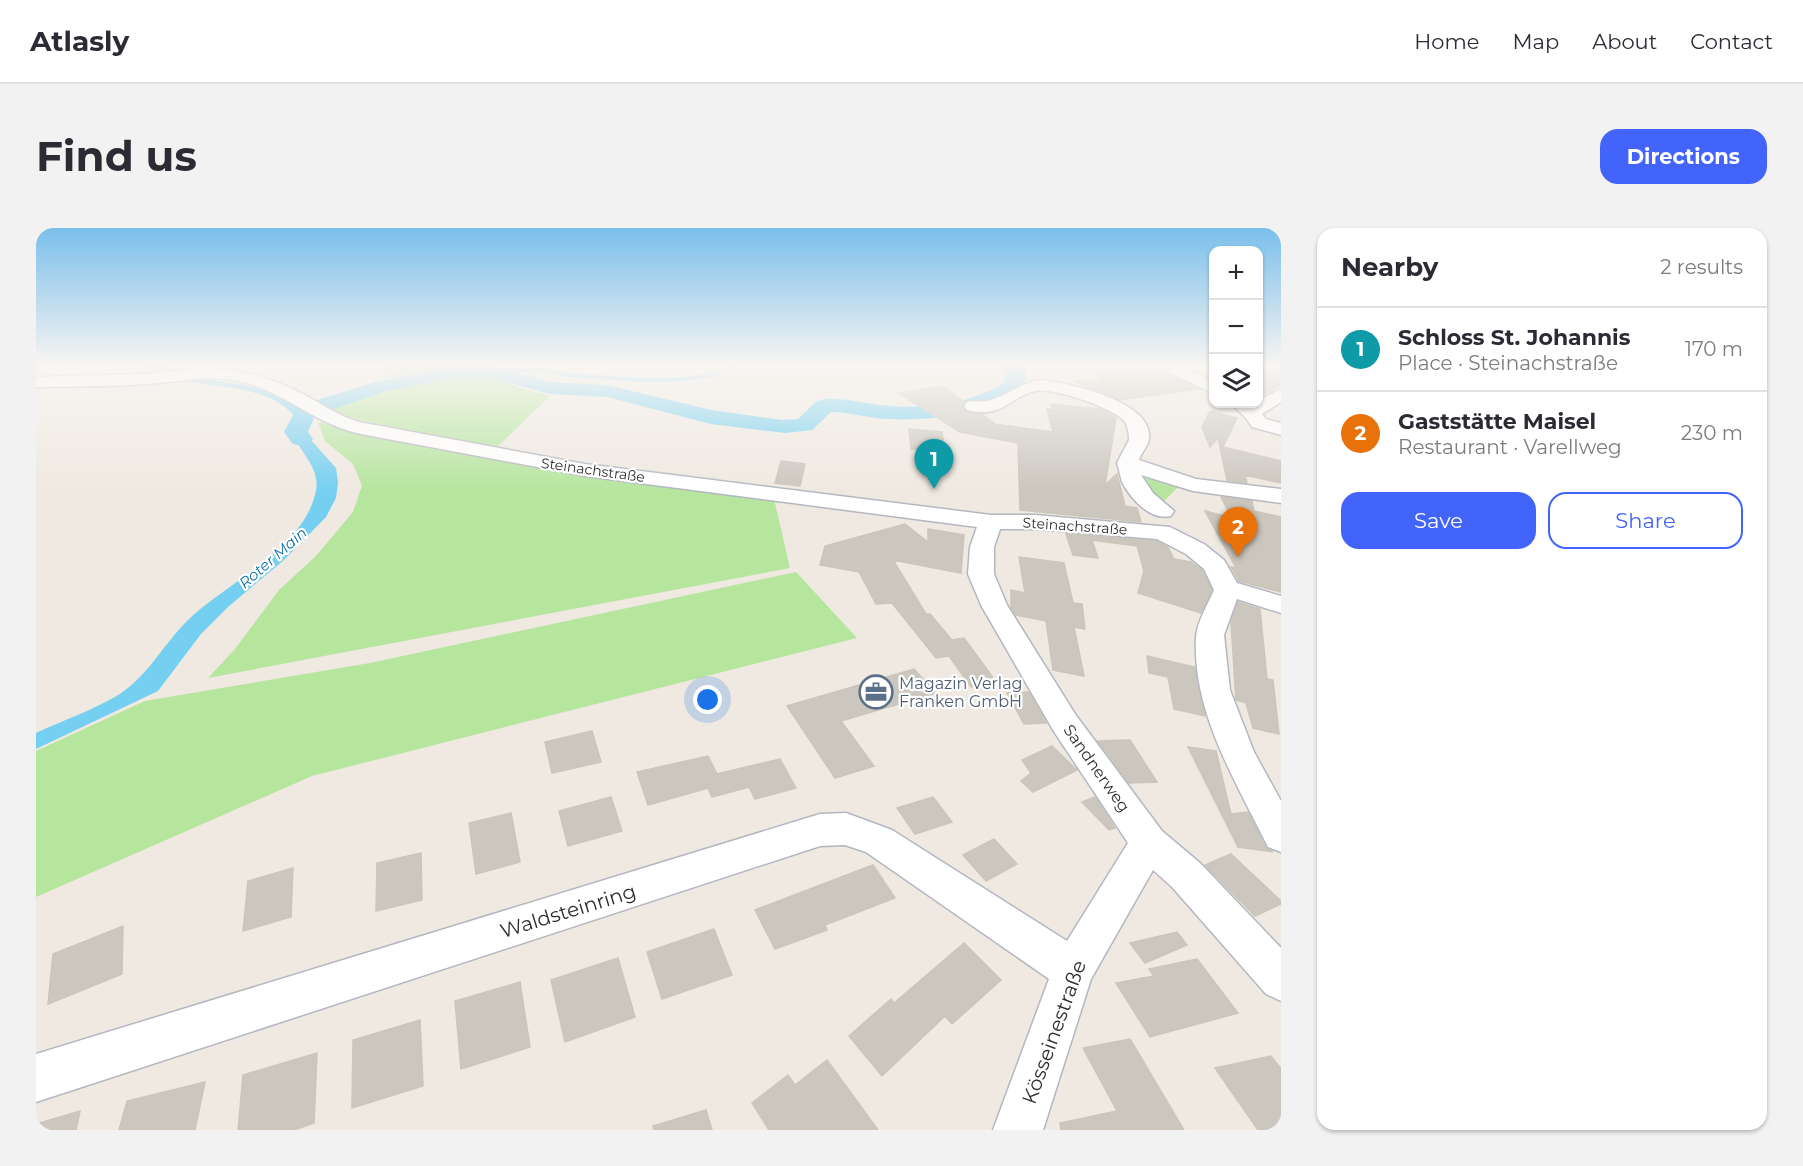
<!DOCTYPE html>
<meta charset="utf-8">
<style>
body{margin:0;font-family:Montserrat,sans-serif;background:#f2f2f3;color:#2b2b33}
.controls{position:absolute;right:18px;top:18px;display:grid;overflow:hidden;border-radius:12px;box-shadow:0 2px 4px #0004}
.controls button{width:54px;height:54px;display:grid;place-items:center;padding:0;border:0;border-bottom:2px solid #e1e1e2;background:#fff;color:#2b2b33;font:30px sans-serif}
.you{position:absolute;left:672px;top:472px;width:21px;height:21px;margin:-15px;border:4px solid #fff;border-radius:50%;background:#1a73e8;box-shadow:0 0 0 9px #1a73e833}
.badge{display:grid;place-items:center;width:39px;height:39px;border-radius:50%;background:#4264fb;color:#fff;font-size:20px;font-weight:700}
.pin{position:absolute;translate:-50% -50px;filter:drop-shadow(0 2px 3px #0008)}
.pin::after{content:'';position:absolute;top:32px;width:21px;height:18px;background:inherit;clip-path:polygon(0 0,100% 0,50% 100%)}
.list{margin:0;padding:0;list-style:none}
h2{display:flex;justify-content:space-between;align-items:center;height:78px;margin:0;padding:0 24px;font-size:26px}
h2 small{font-size:20px;font-weight:400;color:#7c7c81}
.list li{display:grid;grid-template-columns:39px 1fr auto;gap:18px;align-items:center;box-sizing:border-box;height:84px;padding:0 24px;border-top:2px solid #e1e1e2}
.list b{display:block;font-size:22px;white-space:nowrap}
.list p{margin:0;font-size:20px;white-space:nowrap;color:#7c7c81}
.list em{font-size:20px;font-style:normal;color:#7c7c81}
.actions{display:flex;gap:12px;padding:18px 24px}
.actions a{flex:1;padding:14px 0;border:2px solid #4264fb;border-radius:18px;text-align:center;font-size:21px;color:#4264fb}
.actions .main{background:#4264fb;color:#fff}
.icon{flex:none;width:33px;height:33px;fill:none;stroke:currentColor;stroke-width:2;stroke-linecap:round;stroke-linejoin:round}
.map{position:relative;flex:none;width:1245px;height:902px;overflow:hidden;border-radius:18px}
header{display:flex;align-items:center;gap:36px;box-sizing:border-box;height:84px;padding:0 30px;background:#fff;border-bottom:2px solid #e1e1e2}
header strong{font-size:28px}
nav{display:flex;gap:33px;margin-inline-start:auto;font-size:21px}
.intro{display:flex;align-items:center;justify-content:space-between;box-sizing:border-box;height:144px;padding:0 36px}
h1{margin:0;font-size:42px}
.button{padding:15px 27px;border-radius:18px;background:#4264fb;color:#fff;font-size:21px;font-weight:700}
main{display:flex;gap:36px;padding:0 36px}
aside{flex:1;background:#fff;border-radius:18px;box-shadow:0 2px 4px #0004}
.map>svg:first-child{display:block}
.green{fill:#b6e59e}
.water{fill:#75cff0}
.lines{fill:none;stroke-linecap:round;stroke-linejoin:round}
.stream{stroke:#75cff0;stroke-width:4}
.river{fill:#75cff0;fill-rule:evenodd}
.building{fill:#cbc7bf;stroke:#cbc5ba;stroke-width:1.5}
.minor-casing{stroke:#b4b7c1;stroke-width:3}
.minor{fill:#fff;fill-rule:evenodd}
.labels{text-anchor:middle;stroke-width:4.5;stroke-linejoin:round;paint-order:stroke}
.far-street-label{font-size:14px;fill:#2e2e2e;stroke:#fff}
.far-water-label{font-size:15px;font-style:italic;fill:#0d6fa3;stroke:#fff}
.service-label{font-size:16px;fill:#4e5e75;stroke:#fff;text-anchor:start}
.street-label{font-size:16px;fill:#2e2e2e;stroke:#fff}
.near-street-label{font-size:20px;fill:#2e2e2e;stroke:#fff}
</style>
<header>
<strong>Atlasly</strong>
<nav><a>Home</a><a>Map</a><a>About</a><a>Contact</a></nav>
</header>
<div class="intro"><h1>Find us</h1><a class="button">Directions</a></div>
<main>
<div class="map">
<svg width="1245" height="902" viewBox="0 0 1245 902">
<rect width="100%" height="100%" fill="#efe9e1"/>
<!-- green -->
<path class="green" d="M349,137H474L430,138L351,150Z
M411,149H460L484,160L514,168L459,221L306,188L292,182L320,171Z
M282,194L357,210L738,271L754,340L172,450L199,421L243,362L280,328L317,284L326,258L317,236L289,213Z
M1104,248H1117L1143,258L1128,273L1115,271Z
M760,344L821,410L276,548L0,669V523L109,473L334,435Z"/>
<!-- water -->
<path class="water" d="M105,137H125L148,147L225,160L274,184L270,202L275,212L300,240L302,254L300,270L290,289L248,332L193,378L165,406L122,463L0,521V505C26,493 54,483 79,469C110,451 126,418 151,393C189,356 265,322 279,267C287,240 263,225 255,202L260,190C231,154 175,162 135,149C125,146 115,141 105,137Z"/>
<g class="lines">
<!-- stream -->
<path class="stream" d="M693,141L701,137
M456,144L507,142L532,147L610,152L650,151L684,145"/>
<!-- river -->
<path class="river" d="M423,137L456,138L515,154L571,157L675,182L746,192L762,191L781,173L789,171C808,170 826,175 845,177C887,182 931,177 968,155L970,145L964,137H985L990,144C989,150 990,157 986,162C960,188 886,193 851,191C832,190 814,184 795,184L776,202L749,205L675,196L571,169L514,166L455,150L423,149L351,163L279,187L272,204L277,211L273,216L265,218L257,216L248,204L262,178L339,154Z"/>
</g>
<!-- building -->
<path class="building" d="M1078,137H1121L1124,142L1163,161L1083,172L1037,153H1068L1059,145H1086Z
M1222,137H1245V157L1222,170Z
M907,158L928,174L926,178L929,183L946,186L959,196L1017,204L1011,181L1017,182L1015,176L1065,181L1080,190L1069,257L1081,246L1089,278L1101,280L1105,294L984,282L982,215L924,204L862,165Z
M1174,183L1201,190L1187,219L1245,233V255L1209,247L1211,255L1191,252L1182,210L1174,219L1166,199Z
M873,201L906,204L909,224L875,221Z
M745,233L769,236L764,258L739,255Z
M1185,269L1216,273L1218,283L1245,289V364L1203,353L1195,339L1200,340L1169,283L1196,290Z
M869,296L892,314V301L928,307L925,345L857,332L890,386H894L916,412L928,410L961,455L935,459L913,428L900,430L856,375L840,376L823,344L784,337L789,318Z
M1030,306L1120,313L1132,319L1138,331L1155,334L1166,342L1176,362L1165,385L1102,365L1108,343L1101,318L1056,312L1062,330L1037,327Z
M983,329L1028,335L1037,375L1046,376L1049,401L1038,399L1048,448L1017,442L1010,393L980,387L975,380V362L989,365Z
M1202,374L1224,381L1231,451L1237,452L1243,506L1217,500L1210,475L1200,472L1195,394Z
M1111,428L1159,439L1169,488L1138,481L1132,449L1113,445Z
M878,441L900,465L805,493L838,538L799,550L751,478Z
M993,464L1010,495L988,496L971,465Z
M556,503L565,534L516,545L509,514Z
M1094,512L1121,554L1093,555L1062,513Z
M1016,518L1041,542L997,564L985,553L995,545L986,532Z
M1152,519L1180,523L1195,586L1212,584L1230,620L1237,624L1202,619Z
M672,528L681,546L744,531L760,560L719,571L713,559L676,569L672,560L612,577L601,544Z
M575,569L586,603L532,618L523,583Z
M897,569L916,594L879,606L861,580Z
M1059,569L1079,600L1073,602L1046,574Z
M475,585L484,634L440,646L433,595Z
M958,611L981,636L950,653L927,627Z
M385,625L386,672L340,683L341,635Z
M1195,626L1245,673V676L1219,688L1169,637Z
M837,637L859,670L789,697L791,702L739,721L719,682Z
M257,640L255,689L207,703L212,653Z
M87,698L86,746L12,776L17,726Z
M678,701L696,747L626,771L611,724Z
M1141,704L1151,717L1109,735L1094,715Z
M928,715L965,752L916,796L909,788L846,848L813,808L855,771L858,775Z
M582,730L599,789L529,814L515,752Z
M1161,731L1202,785L1114,809L1080,755L1118,748L1113,741Z
M484,754L494,819L425,841L419,773Z
M384,792L387,858L316,880L317,812Z
M1094,811L1148,902H1025L1024,895L1081,883L1047,820Z
M281,825L278,895L258,902H202L207,847Z
M1235,828L1245,841V902H1222L1179,840Z
M791,832L842,902H733L716,875L752,847L759,857Z
M169,854L159,902H83L91,873Z
M670,882L676,902H618L617,898Z
M44,883L40,902H0V896Z"/>
<g class="lines">
<!-- minor casing -->
<g class="minor-casing">
<path id="minor" d="M1123,137H1144L1178,154V166L1125,140Z
M161,141C200,139 235,149 269,167C287,177 303,188 323,194L549,236L955,287H999L1134,299L1168,316L1188,332L1201,355L1245,368V385L1201,371L1188,407L1194,462L1218,524L1245,573V624L1232,619C1200,554 1156,484 1160,409C1161,394 1172,376 1178,362L1168,341L1150,326L1121,311L999,301H964L958,319V346L971,377L1039,486L1126,603L1164,635L1245,720V773L1230,766L1136,659L1117,642L1055,751L1007,902H957L1013,751L830,624L809,617L784,618L0,874V826L784,586L810,585L856,602L1031,713L1092,615L1017,502L945,377L932,346L934,319L941,299L549,248L320,205C277,194 249,165 207,154C175,146 143,154 111,156C74,159 37,158 0,159V149L111,146Z
M1006,152C1032,155 1118,173 1113,211C1112,218 1105,225 1103,232L1160,251L1245,261V275L1157,263L1105,247L1117,265L1138,283L1135,288C1114,293 1095,271 1086,254C1084,247 1083,241 1081,235L1093,212C1093,207 1092,199 1089,194C1079,180 1016,159 999,163C971,170 968,191 931,182L928,178L931,174C939,172 947,175 955,172C973,166 986,154 1006,152Z
M1245,161V174L1226,186L1230,191L1245,195V207L1216,199L1209,189L1195,176H1222V173Z"/>
</g>
<!-- minor -->
<use href="#minor" class="minor"/>
</g>
<!-- sky -->
<linearGradient id="sky" x2="0" y2="1"><stop stop-color="#7abfeb"/><stop offset="0.52" stop-color="#f8f5f2"/><stop offset="1" stop-color="#f8f5f2" stop-opacity="0"/></linearGradient>
<rect width="1245" height="263" fill="url(#sky)"/>
<!-- icons -->
<defs>
<g id="office-ring" transform="scale(1.725)"><circle r="9.5" fill="#fff" stroke="#5c6f8a" stroke-width="1.5"/><path d="M-6-3h4V-5.5h4V-3h4V5H-6ZM-1-4.5V-3h2v-1.5ZM-6 0V1H6V0Z" fill="#5c6f8a"/></g>
</defs>
<g fill-rule="evenodd">
<use href="#office-ring" x="840" y="464"/>
</g>
<g class="labels">
<!-- far-street labels -->
<g class="far-street-label">
<text transform="translate(557 242) rotate(8)" y="5">Steinachstraße</text>
<text transform="translate(1039 298) rotate(4)" y="5">Steinachstraße</text>
</g>
<!-- far-water labels -->
<g class="far-water-label">
<text transform="translate(237 330) rotate(-41)" y="5">Roter Main</text>
</g>
<!-- service labels -->
<g class="service-label">
<text x="863" y="461">Magazin Verlag<tspan x="863" dy="18">Franken GmbH</tspan></text>
</g>
<!-- street labels -->
<g class="street-label">
<text transform="translate(1061 540) rotate(55)" y="6">Sandnerweg</text>
</g>
<!-- near-street labels -->
<g class="near-street-label">
<text transform="translate(532 683) rotate(-17)" y="7">Waldsteinring</text>
<text transform="translate(1018 804) rotate(-70)" y="7">Kösseinestraße</text>
</g>
</g>
</svg>
<div class="controls">
<button>+</button>
<button>−</button>
<button><svg class="icon" aria-label="layers" viewBox="0 0 24 24"><path d="M12 4l9 5-9 5-9-5zM3 14l9 5 9-5"/></svg></button>
</div>
<div class="you"></div>
<div class="pin badge" style="left:898px;top:261px;background:#0f9aa8">1</div>
<div class="pin badge" style="left:1202px;top:329px;background:#e8710a">2</div>
</div>
<aside>
<h2>Nearby<small>2 results</small></h2>
<ul class="list">
<li><span class="badge" style="background:#0f9aa8">1</span><div><b>Schloss St. Johannis</b><p>Place · Steinachstraße</p></div><em>170 m</em></li>
<li><span class="badge" style="background:#e8710a">2</span><div><b>Gaststätte Maisel</b><p>Restaurant · Varellweg</p></div><em>230 m</em></li>
</ul>
<div class="actions"><a class="main">Save</a><a>Share</a></div>
</aside>
</main>
